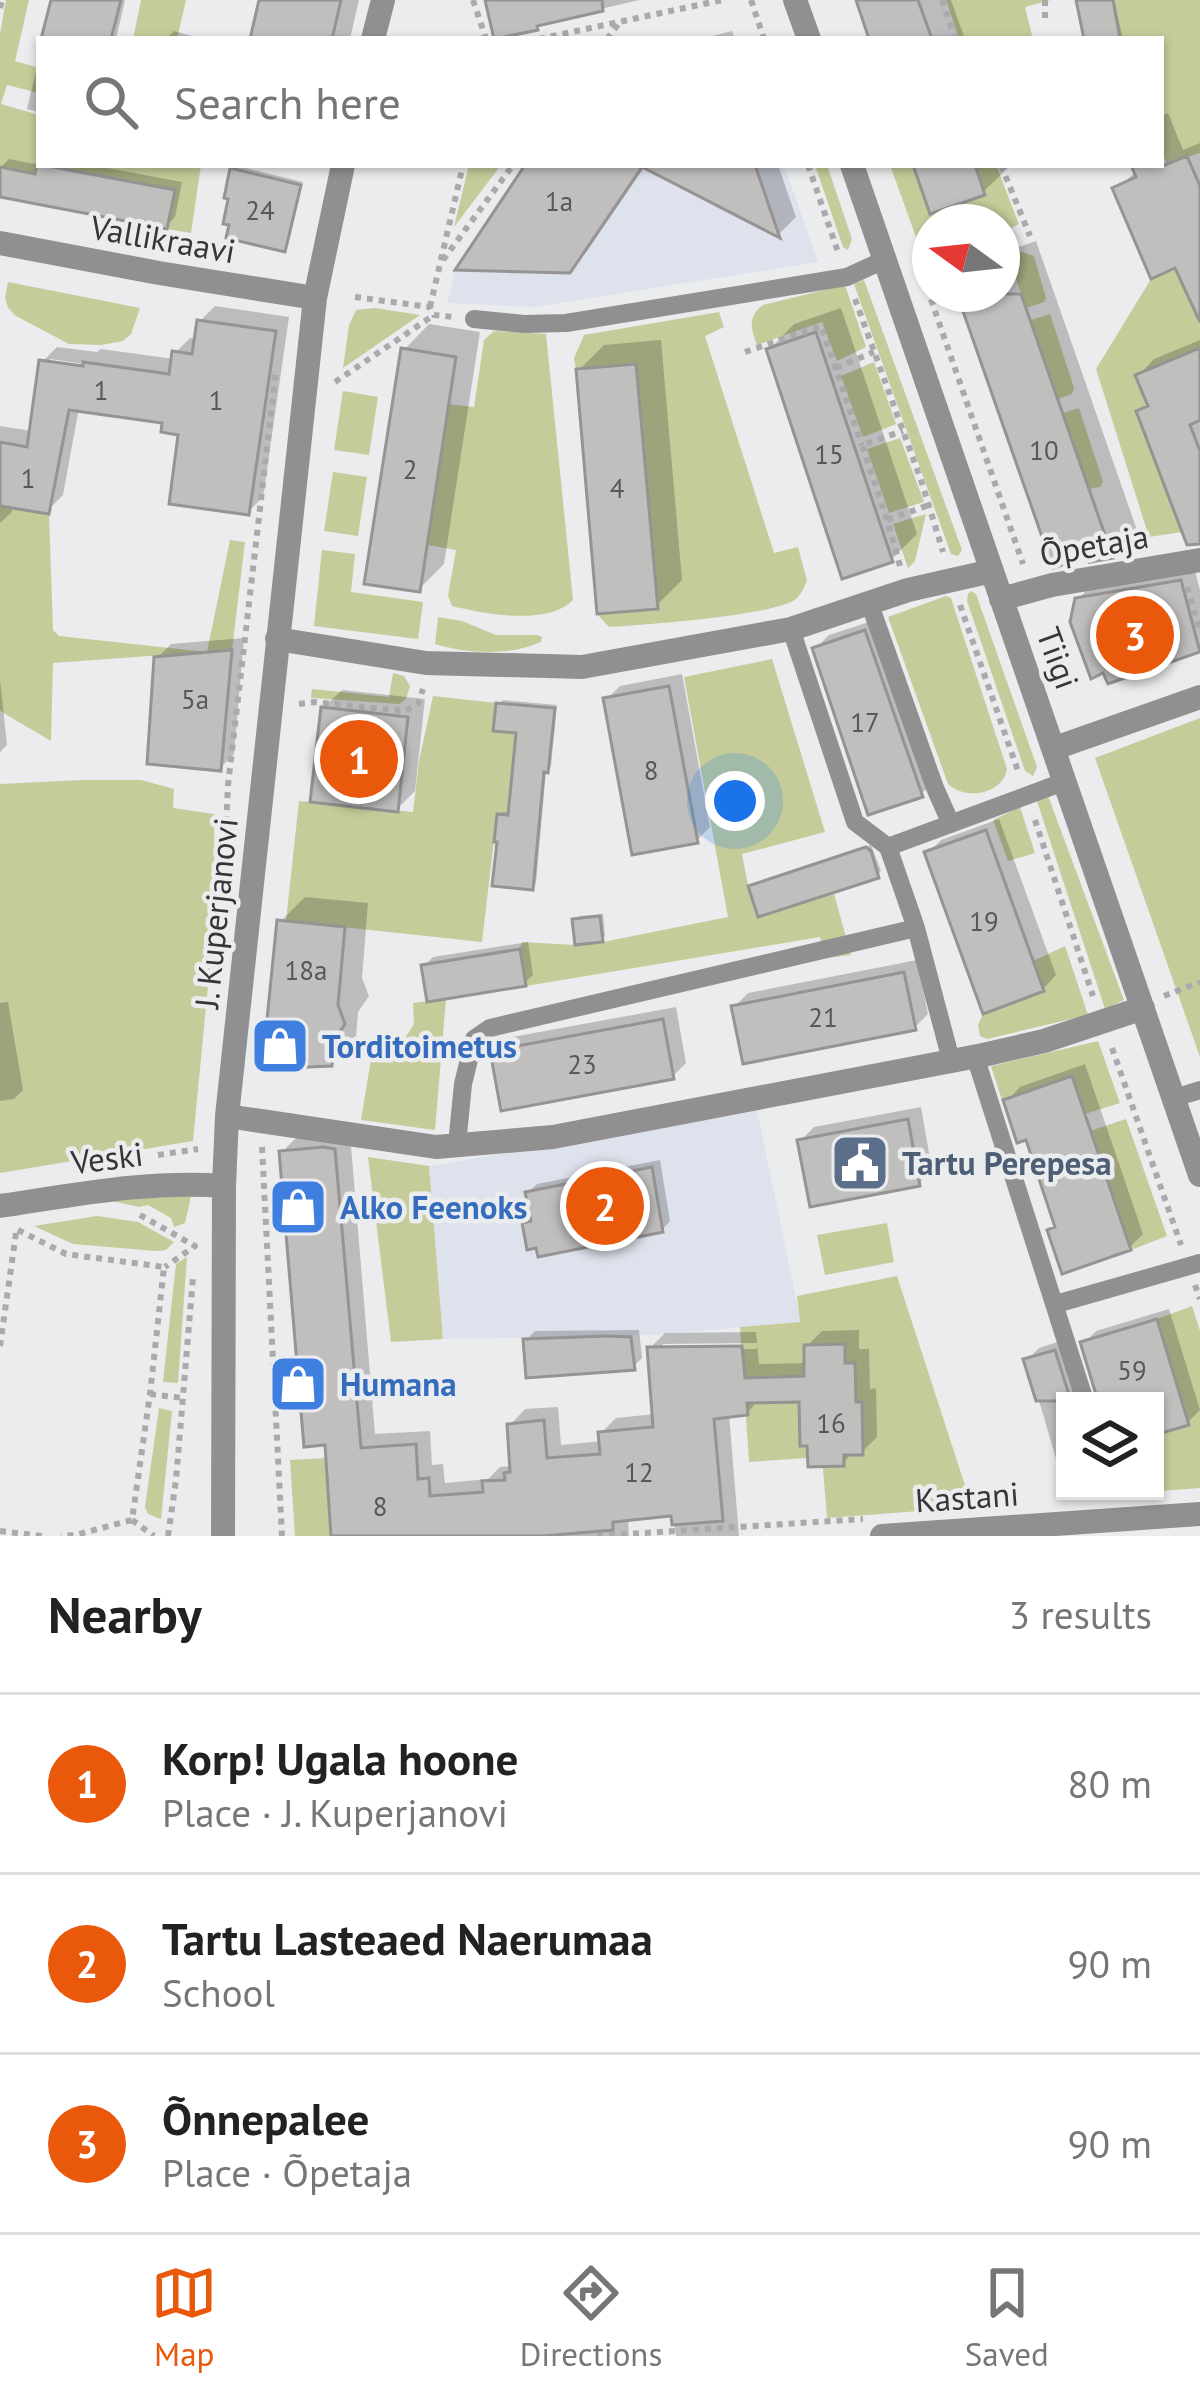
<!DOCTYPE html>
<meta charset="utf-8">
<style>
body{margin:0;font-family:"PT Sans",sans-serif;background:#f2f2f2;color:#222}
.controls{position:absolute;right:36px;bottom:36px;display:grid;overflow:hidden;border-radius:0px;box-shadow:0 3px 9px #0004}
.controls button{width:108px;height:108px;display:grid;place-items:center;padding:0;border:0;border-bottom:3px solid #e0e0e0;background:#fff;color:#222;font:60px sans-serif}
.compass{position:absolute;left:912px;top:204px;width:108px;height:108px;border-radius:50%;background:#fff;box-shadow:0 3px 9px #0004;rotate:285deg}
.you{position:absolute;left:735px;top:801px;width:42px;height:42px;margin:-30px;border:9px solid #fff;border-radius:50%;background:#1a73e8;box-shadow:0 0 0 18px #1a73e833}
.badge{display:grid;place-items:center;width:78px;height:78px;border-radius:50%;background:#ea580c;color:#fff;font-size:39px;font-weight:700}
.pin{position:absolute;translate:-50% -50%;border:6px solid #fff;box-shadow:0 3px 12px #0006}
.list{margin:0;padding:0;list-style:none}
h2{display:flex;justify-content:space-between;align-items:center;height:156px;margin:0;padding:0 48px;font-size:51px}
h2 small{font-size:39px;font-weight:400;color:#767676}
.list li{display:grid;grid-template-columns:78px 1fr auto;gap:36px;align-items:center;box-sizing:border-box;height:180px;padding:0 48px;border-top:3px solid #e0e0e0}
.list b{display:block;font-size:45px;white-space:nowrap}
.list p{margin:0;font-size:39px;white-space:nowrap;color:#767676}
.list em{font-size:39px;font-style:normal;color:#767676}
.icon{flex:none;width:66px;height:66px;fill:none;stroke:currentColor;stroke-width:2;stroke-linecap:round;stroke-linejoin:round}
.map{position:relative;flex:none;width:1200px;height:1536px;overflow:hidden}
.search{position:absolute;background:#fff;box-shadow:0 3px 9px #0004;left:36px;right:36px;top:36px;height:132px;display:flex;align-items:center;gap:30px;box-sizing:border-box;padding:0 42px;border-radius:0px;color:#767676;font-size:45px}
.sheet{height:696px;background:#fff}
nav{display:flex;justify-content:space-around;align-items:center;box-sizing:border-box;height:168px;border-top:3px solid #e0e0e0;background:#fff;font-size:33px;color:#767676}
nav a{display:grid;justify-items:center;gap:6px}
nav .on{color:#ea580c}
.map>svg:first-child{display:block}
.built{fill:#dee2ec}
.green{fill:#c5cc9a}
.shadow{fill:#0003;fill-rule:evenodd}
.building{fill:#c1bfbd;stroke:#969492;stroke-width:3}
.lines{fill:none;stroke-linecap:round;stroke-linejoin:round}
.path{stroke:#a8aaab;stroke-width:6;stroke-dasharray:6 6;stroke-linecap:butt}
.lane{stroke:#918f8f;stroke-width:18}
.street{stroke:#918f8f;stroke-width:24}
.labels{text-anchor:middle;stroke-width:9;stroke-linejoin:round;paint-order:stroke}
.number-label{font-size:27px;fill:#585858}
.street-label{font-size:33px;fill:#353637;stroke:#eaecee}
.shop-label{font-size:33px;font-weight:bold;fill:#366cbe;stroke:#eaecee;text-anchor:start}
.service-label{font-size:33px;font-weight:bold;fill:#4e5e75;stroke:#eaecee;text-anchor:start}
</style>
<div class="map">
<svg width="1200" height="1536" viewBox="0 0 1200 1536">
<rect width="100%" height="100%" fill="#eaecee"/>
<!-- built -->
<path class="built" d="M525,165H784L818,262L535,307L447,303L455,270Z
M757,1111L801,1322L652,1335L443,1339L429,1166Z"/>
<!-- green -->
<path class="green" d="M6,0H29L15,61L39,68V93L7,85L1,104L39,115V165L35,174L0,167V34Z
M141,0H186L177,39H133Z
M946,0H1051L1025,7L1033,39H959Z
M1112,0H1200V153L1167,164L1161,150V39H1120Z
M41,165H201L191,233L167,229Z
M469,165H501L454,227Z
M815,165H827L852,239L848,250L843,247Z
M890,165H913L930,214L984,195L975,165H996L1019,224L1002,233V222H930V260L925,262Z
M1012,249L1034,256L1046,298L1044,302L1026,308L1011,265L1002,267V253Z
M1175,268L1200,322V348L1135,375L1148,406L1137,411L1182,532L1149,537L1096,369L1151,279Z
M864,280L962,550L958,556L951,554L854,284Z
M8,282L140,308L131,334L123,341L101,345L69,344L16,316L8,308L5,298Z
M845,285L866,347L837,361L822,322L757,345C751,329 747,317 763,305Z
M375,308L420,315L343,368L349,325L356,310Z
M719,312L724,327L705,336L774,553L798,547L807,581C804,587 802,593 797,598C777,616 642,625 609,627L597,614L658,608L636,365L576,369L574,358L584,335Z
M1050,314L1074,388L1072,394L1058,399L1031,320Z
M494,331L546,334L573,600C548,626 484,614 452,606L448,596L456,550L428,545L449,404L474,407L484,340Z
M874,362L896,424L863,437L841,376Z
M343,391L378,397L369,455L334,450Z
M1079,408L1103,482L1100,487L1089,489L1063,413Z
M900,438L924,502L889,513L867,449Z
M333,472L367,477L358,536L324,531Z
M0,506L49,514L53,630L59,636L207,652L230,540L245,542L232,650L53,663L51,741L5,714L0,710Z
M926,514L915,561L908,568L893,524Z
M322,550L355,554L351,592L423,602L418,639L314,626Z
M971,591L976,594L1037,767L1033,776L1025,771L967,601L968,594Z
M946,596L951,598L1007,769C1003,794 966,801 948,784L888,617Z
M438,617L462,621L496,635H537L542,637L541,642C509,656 468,654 435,644Z
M772,659L825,832L742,854L748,885L759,917L834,894L851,955L827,958L820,937L526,986L520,949L522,942L575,945L603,942L728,917L684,677Z
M393,673L404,676L410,686L406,699L399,704L311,698L312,689L389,697Z
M433,696L496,703L494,731L516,733C513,761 516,788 513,816L497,815L482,942L286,921L299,801L413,812L419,761Z
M1200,718V1057L1095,758Z
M82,780H141L174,789L173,808L214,814L215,914L193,1141L0,1173V784Z
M1047,793L1124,1000L1105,1009L1036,798Z
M1020,807L1035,853L1008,861L993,820Z
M1065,946L1088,1015L987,1039L980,1036L978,1025L983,1014L1044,992L1033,961Z
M446,999L435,1130L361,1120L375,1035L398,1049L414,1024L413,1003Z
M1098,1041L1120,1103L1085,1114L1071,1076L1002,1100L991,1066Z
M1126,1119L1167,1236L1131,1250L1090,1131Z
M368,1157L429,1166L443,1339L391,1342Z
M191,1196L185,1223L174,1227L171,1218L148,1205L139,1207L103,1199Z
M97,1216L138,1222L174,1242L166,1250L156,1251L73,1244L34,1226Z
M887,1223L894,1262L825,1275L817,1235Z
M187,1257L178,1383L163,1382L176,1264Z
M897,1276L972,1507L827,1518L822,1457L749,1462L740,1327L800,1322L797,1296Z
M1192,1306L1200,1331V1488L1083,1497L1081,1491H1155V1435L1189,1425L1157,1319Z
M159,1408L172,1411L161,1519L148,1514L145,1507Z
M326,1458L331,1536H295L290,1460Z"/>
<!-- shadow -->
<path class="shadow" d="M54,0H125L116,39H44Z
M262,0H359L350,39H253Z
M488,0H640L542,22L536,27Z
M859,0H951L965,39H873Z
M1080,0H1114L1123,39H1088Z
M174,31L200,38V39H166Z
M732,31L735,39H701Z
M39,59V112L27,109Z
M1168,113L1183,150L1200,143V315L1177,264L1116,189L1137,171L1134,165H1161V116Z
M9,159L40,165H91L182,182L175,217L166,226L0,194V168Z
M529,165H778L796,217L779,234L646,165L587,251L569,270Z
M916,165H1008L1009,167L983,192Z
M237,166L303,182L288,245L284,249L232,223L233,170Z
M1036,241L1137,530L1112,555L1099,549L961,294H1002V253Z
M215,306L289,317L263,497L248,512L182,432L166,420L79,408L63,495L48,510L11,505L12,512L0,523V426L32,431L42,362L57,347L97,352L101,349L174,359L175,353L190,338L198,339L200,321ZM50,359L98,366L97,372L50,365Z
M841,308L917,534L892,559L769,350L794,324Z
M429,324L480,332L444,564L419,589L404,350Z
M661,340L682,580L656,606L579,370L604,345Z
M1200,340V536L1140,412L1150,402L1138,376L1154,359Z
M1194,568L1200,590V649L1110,681L1078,599L1092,585Z
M878,619L935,781L921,794L815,649L829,635Z
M244,638L234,754L220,768L157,658L171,644Z
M682,674L710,827L696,841L607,699L620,686Z
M0,679L7,745L0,752Z
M342,690L425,699L415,791L397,809L323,708Z
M503,700L557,705L551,766L546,771L536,883L532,887L500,815L503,812L511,813L519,730L499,704Z
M999,819L1056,975L1043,989L928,853L941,840Z
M871,845L881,871L877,875L752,886L755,883Z
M305,897L368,903L362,978L369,996L358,1012L356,1038L331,1063L280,922Z
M603,914L605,936L602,939L576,920L579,916Z
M528,942L533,975L524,983L424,966L433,957Z
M917,960L928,1014L914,1028L734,1007L748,993Z
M8,1002L23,1090L14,1099L0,1101V1003Z
M676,1007L686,1063L672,1077L493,1052L507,1038Z
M1085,1064L1143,1234L1130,1247L1050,1231L1057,1223L1028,1136L1007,1101L1020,1087Z
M921,1107L932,1170L919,1183L800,1141L814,1127Z
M350,1134L375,1434L430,1431L432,1465L443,1464L445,1483L488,1479L500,1467L513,1466L510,1425L525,1409L558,1407L561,1445L602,1441L601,1433L616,1418L655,1414L650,1348L665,1333L756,1332L759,1364L807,1363V1346L822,1331L859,1330V1349H869L870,1389L876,1388L877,1437L862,1452H853L843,1463L802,1399L759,1400L747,1413L729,1414L739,1536H676L673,1513L628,1517L629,1536H559V1534L353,1536L328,1442L282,1152L297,1137ZM757,1343V1349L663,1350V1344Z
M660,1160L670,1221L662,1230L539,1244L525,1224L533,1216L528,1193L537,1184Z
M1169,1309L1200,1410L1187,1423L1155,1432V1401H1101L1084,1343L1096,1331Z
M639,1330L642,1358L633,1367L526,1340L535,1331Z
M1067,1339L1093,1401H1065V1459L1057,1462L1027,1360L1039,1348Z"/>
<!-- building -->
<path class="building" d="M51,0H121L111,39H41Z
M259,0H341L332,39H250Z
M485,0H602L603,11L537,26L538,30L494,39Z
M856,0H918L932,39H869Z
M1076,0H1113L1120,39H1084Z
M1187,156L1200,186V322L1175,268L1151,279L1112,188L1136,177L1131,165H1165Z
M37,164L175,190L167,229L0,197V167L35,174Z
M525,165H755L780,238L642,167L570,273L455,270Z
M913,165H975L985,195L930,214Z
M230,168L301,185L285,252L226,238L229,225L223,224L228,199L224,198Z
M957,294H1021L1113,558L1090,562L1094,554L1053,568Z
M197,320L276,331L249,515L169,504L178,435L161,432L162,423L69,410L49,514L0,506V442L27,447L39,360L83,366V362L169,374L172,351L192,354Z
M816,332L893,562L842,579L766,349Z
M401,348L456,357L420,592L364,584Z
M1200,348V420L1190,425L1200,451V544L1187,545L1136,411L1148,406L1135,375Z
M636,364L658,609L597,614L576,369Z
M1181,580L1200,652L1108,684L1103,673L1091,679L1070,622L1075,598Z
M865,630L923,797L868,815L812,648Z
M232,650L221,771L147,764L154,657Z
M669,686L698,843L632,855L603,698Z
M496,703L555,708L548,773L544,772L533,890L492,886L497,842H494L497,814L508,815L516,733L493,731Z
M321,707L408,717L398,812L310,802Z
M986,830L1044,991L983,1014L924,852Z
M866,847L871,851L879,878L758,917L748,886Z
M600,916L603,942L575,945L572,919Z
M277,920L345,927L338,1005L345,1024L334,1040L332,1066L262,1069Z
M520,949L526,986L427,1002L421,965Z
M904,972L916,1030L743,1064L731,1006Z
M663,1019L674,1079L501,1111L490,1051Z
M1072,1076L1131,1250L1062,1274L1047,1230L1055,1227L1026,1140L1017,1143L1003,1100Z
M908,1119L920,1186L810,1207L797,1140Z
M323,1147L335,1149L361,1448L416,1444L418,1479L429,1478L430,1496L483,1492L482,1481L505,1480L504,1473L510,1472L507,1424L544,1420L547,1458L600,1454L598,1432L653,1427L647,1347L742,1346L745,1378L804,1376V1345L845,1344V1363H855L856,1402H862L863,1455H844V1466L808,1467L807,1446H800L799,1402L747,1403L748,1415L714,1419L723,1521L672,1525L671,1516L613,1522V1530L543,1536H331L325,1445L304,1447L279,1151Z
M652,1167L663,1232L538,1257L536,1248L527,1250L522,1223L531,1221L525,1192Z
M1157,1319L1189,1425L1155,1435V1401H1098L1080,1342Z
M608,1336L631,1337L635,1370L526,1378L523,1339Z
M1055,1350L1071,1401H1036L1023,1359Z"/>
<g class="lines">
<!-- path -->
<path class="path" d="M473,0L486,39
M751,0L764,39
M942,0L955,39
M1045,0V24
M0,8L2,0
M539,39L722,0
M607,39L619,23
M808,165L838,252
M1001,165L1030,236
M443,260L513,165
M927,288L1023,564
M355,297L430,307L434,315L454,317
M855,299L922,483L943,552
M430,307L463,165
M745,352L821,326L862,445
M836,368L874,352
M335,382L434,315
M887,520L862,445L903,431
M900,566L887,520L929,505
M1187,587L1200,631
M960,605L1019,774
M299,704L314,702L405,711L418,704L423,689
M1035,820L1093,996
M225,846L228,785L276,370
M1164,996L1200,982
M1112,1048L1181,1245
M262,1147L282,1536
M158,1155L198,1149
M140,1215L195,1246L165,1267
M18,1230L66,1254L164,1267L150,1394L132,1520L75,1535L61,1536
M1195,1285L1200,1299
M0,1346L16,1233
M150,1394L183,1398
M132,1520L154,1536
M0,1531L42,1536
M168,1536L176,1480L193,1277
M597,1536L863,1519"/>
<!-- lane -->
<path class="lane" d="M474,319L524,324L566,323L847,277L884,260
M869,602L935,788L951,824
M791,629L855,822L888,847
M916,928L951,1060
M975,1056L1085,1401
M1174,1098L1200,1090
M457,1145L463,1084L474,1039L490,1028L916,928L888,847L1066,781
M1056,1304L1200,1263"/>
<!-- street -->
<path class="street" d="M795,0L809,39
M373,39L383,0
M852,165L1200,1175
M0,243L159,273L315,298
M1001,599L1052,585L1200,560
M277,639L426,663L582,667L791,629L908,590L992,571
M1055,748L1200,697
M227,1116L436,1147L553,1137L983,1055L1044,1041L1143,1008
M0,1206C75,1195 148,1180 224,1186
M223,1536L224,1186L227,1116L315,298L343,165
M882,1536L1200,1514"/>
</g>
<!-- icons -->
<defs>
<g id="shop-square" transform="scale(3)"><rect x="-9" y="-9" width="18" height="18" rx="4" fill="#3f7fe0" stroke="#eaecee"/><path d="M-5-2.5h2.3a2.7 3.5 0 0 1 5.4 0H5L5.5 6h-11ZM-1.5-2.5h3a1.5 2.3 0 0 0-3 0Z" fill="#fff"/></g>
<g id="civic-square" transform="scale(3)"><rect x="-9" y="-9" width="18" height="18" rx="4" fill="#5c6f8a" stroke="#eaecee"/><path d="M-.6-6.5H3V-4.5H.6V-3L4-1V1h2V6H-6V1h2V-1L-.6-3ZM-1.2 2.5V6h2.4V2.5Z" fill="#fff"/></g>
</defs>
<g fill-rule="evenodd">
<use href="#shop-square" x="280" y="1046"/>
<use href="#civic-square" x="860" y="1163"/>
<use href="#shop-square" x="298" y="1207"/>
<use href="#shop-square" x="298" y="1384"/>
</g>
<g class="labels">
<!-- number labels -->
<g class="number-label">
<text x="559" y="211">1a</text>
<text x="260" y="220">24</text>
<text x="101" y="400">1</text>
<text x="216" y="410">1</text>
<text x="1044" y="460">10</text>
<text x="829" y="464">15</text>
<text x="410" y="479">2</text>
<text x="28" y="488">1</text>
<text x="617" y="498">4</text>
<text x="195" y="709">5a</text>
<text x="865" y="732">17</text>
<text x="651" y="780">8</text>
<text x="984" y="931">19</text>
<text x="306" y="980">18a</text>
<text x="823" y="1027">21</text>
<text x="582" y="1074">23</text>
<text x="1132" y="1380">59</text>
<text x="831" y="1433">16</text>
<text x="639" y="1482">12</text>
<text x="380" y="1516">8</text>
</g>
<!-- street labels -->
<g class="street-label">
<text transform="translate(163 239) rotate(10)" y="12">Vallikraavi</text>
<text transform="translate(1094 545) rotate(-10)" y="12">Õpetaja</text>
<text transform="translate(1058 658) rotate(70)" y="12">Tiigi</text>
<text transform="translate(216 913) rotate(-84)" y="12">J. Kuperjanovi</text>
<text transform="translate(107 1158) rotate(-7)" y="12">Veski</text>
<text transform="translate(967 1497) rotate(-4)" y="12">Kastani</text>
</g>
<!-- shop labels -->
<g class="shop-label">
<text x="322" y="1058">Torditoimetus</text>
<text x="340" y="1219">Alko Feenoks</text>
<text x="340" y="1396">Humana</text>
</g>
<!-- service labels -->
<g class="service-label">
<text x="902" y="1175">Tartu Perepesa</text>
</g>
</g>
</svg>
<div class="controls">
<button><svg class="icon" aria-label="layers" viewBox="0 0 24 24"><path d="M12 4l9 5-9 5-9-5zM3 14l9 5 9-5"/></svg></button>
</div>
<svg class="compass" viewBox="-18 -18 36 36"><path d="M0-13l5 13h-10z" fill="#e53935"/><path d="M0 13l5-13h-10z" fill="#767676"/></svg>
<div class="you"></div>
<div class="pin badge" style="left:359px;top:759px">1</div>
<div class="pin badge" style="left:605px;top:1206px">2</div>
<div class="pin badge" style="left:1135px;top:635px">3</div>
<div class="search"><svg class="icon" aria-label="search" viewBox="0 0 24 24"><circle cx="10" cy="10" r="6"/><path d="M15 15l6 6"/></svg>Search here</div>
</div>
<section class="sheet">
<h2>Nearby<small>3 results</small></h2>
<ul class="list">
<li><span class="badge">1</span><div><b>Korp! Ugala hoone</b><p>Place · J. Kuperjanovi</p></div><em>80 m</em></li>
<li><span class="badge">2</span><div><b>Tartu Lasteaed Naerumaa</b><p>School</p></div><em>90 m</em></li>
<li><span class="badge">3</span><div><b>Õnnepalee</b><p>Place · Õpetaja</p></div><em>90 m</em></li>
</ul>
</section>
<nav>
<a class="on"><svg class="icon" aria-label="map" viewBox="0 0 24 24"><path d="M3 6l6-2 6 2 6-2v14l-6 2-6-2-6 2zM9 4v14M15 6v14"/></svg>Map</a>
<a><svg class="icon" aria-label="directions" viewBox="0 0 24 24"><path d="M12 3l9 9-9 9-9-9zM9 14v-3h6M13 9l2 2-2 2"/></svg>Directions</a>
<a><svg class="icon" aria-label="saved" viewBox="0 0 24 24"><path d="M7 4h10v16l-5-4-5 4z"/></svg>Saved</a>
</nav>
